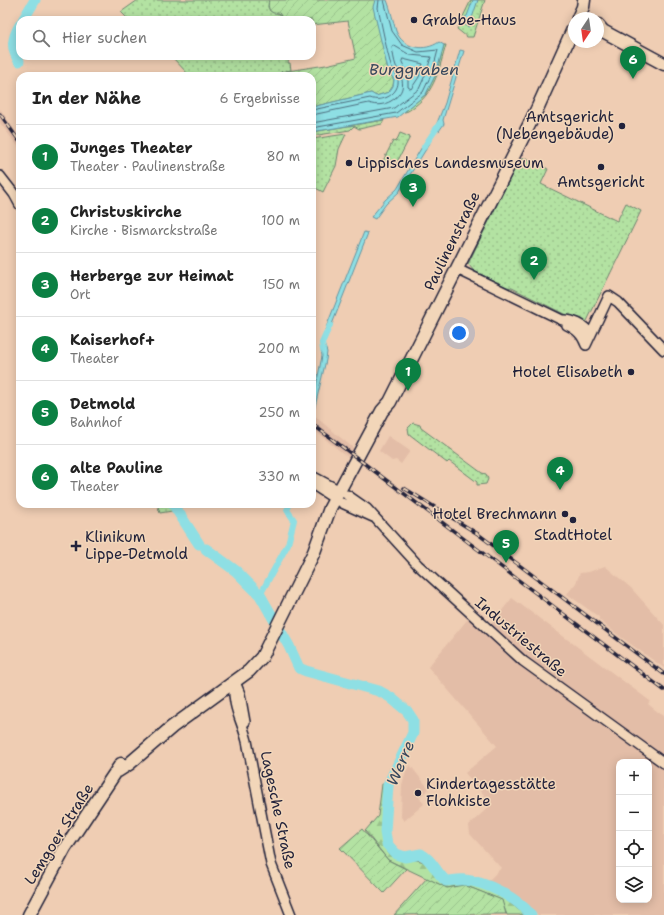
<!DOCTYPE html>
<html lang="de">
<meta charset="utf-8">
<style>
body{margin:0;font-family:"Shantell Sans",sans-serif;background:#f2f2f2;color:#222}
.controls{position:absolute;right:12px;bottom:12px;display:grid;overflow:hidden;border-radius:8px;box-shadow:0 2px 10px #0003}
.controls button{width:36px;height:36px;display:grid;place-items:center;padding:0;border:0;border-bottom:1px solid #e0e0e0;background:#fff;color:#222;font:20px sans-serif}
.compass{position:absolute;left:568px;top:12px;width:36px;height:36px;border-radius:50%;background:#fff;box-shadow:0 2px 10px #0003;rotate:193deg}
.you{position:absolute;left:459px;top:333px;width:14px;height:14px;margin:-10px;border:3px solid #fff;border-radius:50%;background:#1a73e8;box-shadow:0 0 0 6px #1a73e833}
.badge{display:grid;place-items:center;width:26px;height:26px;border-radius:50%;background:#0b8043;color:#fff;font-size:13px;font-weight:700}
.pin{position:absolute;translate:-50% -33px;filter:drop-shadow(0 1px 2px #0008)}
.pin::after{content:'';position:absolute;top:21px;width:14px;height:12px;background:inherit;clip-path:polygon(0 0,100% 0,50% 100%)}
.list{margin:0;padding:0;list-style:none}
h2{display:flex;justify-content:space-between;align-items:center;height:52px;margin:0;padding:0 16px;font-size:17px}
h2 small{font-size:13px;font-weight:400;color:#767676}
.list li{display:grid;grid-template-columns:26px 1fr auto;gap:12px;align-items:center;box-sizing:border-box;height:64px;padding:0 16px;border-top:1px solid #e0e0e0}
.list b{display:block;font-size:15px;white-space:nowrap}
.list p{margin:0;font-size:13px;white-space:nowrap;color:#767676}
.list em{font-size:13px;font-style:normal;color:#767676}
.icon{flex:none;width:22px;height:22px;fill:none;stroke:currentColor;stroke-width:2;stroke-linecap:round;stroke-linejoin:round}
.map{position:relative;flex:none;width:664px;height:915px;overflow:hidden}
.search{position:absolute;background:#fff;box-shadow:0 2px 10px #0003;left:16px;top:16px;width:300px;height:44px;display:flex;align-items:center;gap:10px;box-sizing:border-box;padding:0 14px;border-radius:12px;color:#767676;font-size:15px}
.panel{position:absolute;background:#fff;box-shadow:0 2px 10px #0003;left:16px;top:72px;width:300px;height:436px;border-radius:12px}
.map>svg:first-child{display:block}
.built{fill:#e3bda7;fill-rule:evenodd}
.grass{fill:url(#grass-dots);stroke:#6a826e}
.forest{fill:url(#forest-firs);stroke:#6a826e}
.garden{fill:url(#garden-furrows);stroke:#6a826e}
.water{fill:#8edfe4;stroke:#6393a0}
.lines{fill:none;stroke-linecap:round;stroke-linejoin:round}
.shore{stroke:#4d6e7f;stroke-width:1}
.canal{stroke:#8edfe4;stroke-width:6}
.river{stroke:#8edfe4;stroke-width:11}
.minor-casing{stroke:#22223b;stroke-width:12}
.major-casing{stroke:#22223b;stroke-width:15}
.minor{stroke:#f2d6b9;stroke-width:9}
.major{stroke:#f2d6b9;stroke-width:12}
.rail-casing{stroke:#22223b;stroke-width:3.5}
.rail{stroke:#f2d6b9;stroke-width:2;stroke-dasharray:6;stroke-linecap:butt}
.poi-dot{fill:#22223b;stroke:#f2d6b9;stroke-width:1.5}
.labels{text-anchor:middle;stroke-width:3;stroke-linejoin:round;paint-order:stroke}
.poi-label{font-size:15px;fill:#22223b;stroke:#f2d6b9;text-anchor:start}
.street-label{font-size:15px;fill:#22223b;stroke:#f2d6b9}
.water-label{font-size:16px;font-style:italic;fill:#38485d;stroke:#f2d6b9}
</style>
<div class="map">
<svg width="664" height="915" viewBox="0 0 664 915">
<defs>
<pattern id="grass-dots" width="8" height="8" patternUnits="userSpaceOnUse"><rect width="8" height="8" fill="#b3e2a2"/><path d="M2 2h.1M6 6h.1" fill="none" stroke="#9ac28c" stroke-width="1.8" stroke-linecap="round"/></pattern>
<pattern id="forest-firs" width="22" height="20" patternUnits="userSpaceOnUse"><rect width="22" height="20" fill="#b3e2a2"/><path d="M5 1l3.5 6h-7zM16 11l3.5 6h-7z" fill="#9ac28c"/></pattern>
<pattern id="garden-furrows" width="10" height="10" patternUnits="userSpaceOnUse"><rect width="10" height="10" fill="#b3e2a2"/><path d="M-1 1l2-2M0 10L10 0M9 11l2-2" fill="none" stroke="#9ac28c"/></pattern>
</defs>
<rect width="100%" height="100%" fill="#efcdb3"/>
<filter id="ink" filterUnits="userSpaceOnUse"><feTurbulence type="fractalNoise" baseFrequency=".025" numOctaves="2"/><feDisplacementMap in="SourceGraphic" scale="8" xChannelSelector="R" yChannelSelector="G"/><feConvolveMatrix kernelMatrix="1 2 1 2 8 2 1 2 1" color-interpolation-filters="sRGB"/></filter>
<g filter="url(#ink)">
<!-- built -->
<path class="built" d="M0,109L20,138V149L0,123Z
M312,414L358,452L353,461L312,429Z
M388,436L410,451L401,464L396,460L392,461L379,451Z
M605,566L631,588L664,625V668L618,635L599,620V617L567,594L576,583L580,573L589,572Z
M512,598L650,701L648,704L664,717V915H538L521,899L487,882L501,868L470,834L469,825L492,804L465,773L497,746L428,667L467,620H469L484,633ZM619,762H649V900H619Z
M410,765L429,789L419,797L424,804L404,821L401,817L402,785L406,771Z"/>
<!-- grass -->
<path class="grass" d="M138,0H269L268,7L270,11L279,13L284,20H129L121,12Z
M471,0H485L473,37H467L457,29Z
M444,45H446C439,69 435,91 415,106C411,109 408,112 404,112L426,94L436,74Z
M171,56H289L288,63H290L291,70L281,72L277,76H190Z
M384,120L382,124L359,129L354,126L350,130L312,136V132Z
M400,133L410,137L394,168L387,164L385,167L381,165L393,141L396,142Z
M346,134L339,149L336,166L323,192L312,186V139Z
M526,158L548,169L541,184L617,221L626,203L641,211L586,323L584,324L512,288L507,287L474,271L468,264L519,160Z
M413,423L420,425L421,428L482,473L486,474L488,479L486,484L477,485V482L449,461L447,463L409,434L408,428Z
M157,504H177L178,510L160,513Z"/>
<!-- forest -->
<path class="forest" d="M382,784H384C384,800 375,855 397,859C408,860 422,858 430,866C437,872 439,878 448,884L464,881L499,894L525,915H507L501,900L464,885L447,888L388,860L365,831L378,816Z"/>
<!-- garden -->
<path class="garden" d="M269,0H375L388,70L394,80L393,86L389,92L376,96L371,93L312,107V76H277L281,72L326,65L356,58L348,21L312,25V20H284L279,13C269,15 267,7 269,0Z
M362,829L388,860L406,869L384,893L340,848Z
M427,878L447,888L464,885L502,900L506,914L394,915Z"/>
<!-- water -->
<path class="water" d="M375,0H387C391,10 393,21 396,31C403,49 425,52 439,42L444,45L436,74L426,94L398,117L312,132V107L371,93L376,96L389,92L393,86L394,80L388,70L373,7Z
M473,0H478L469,27L465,25V17L467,16Z
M460,50L464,51L443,120L444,124L439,131L435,128L445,103Z
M426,140L430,143L399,192L386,204L375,219L371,217L385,200L397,189Z
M364,232L368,233L329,332L325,330Z
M320,342L324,344L327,352L326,360L313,415L312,406L322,356Z"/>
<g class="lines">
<!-- shore -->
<path class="shore" d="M403,59L423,64L419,77L411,89L408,87V75L402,62Z
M312,110L370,98C382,103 400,94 398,79C397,74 392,70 391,66C386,47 382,27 378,8L379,0
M312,115L369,103C376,106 384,105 391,101C407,91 404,80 396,66C394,61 393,53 392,47L393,45L410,55L431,57L427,71L419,89L394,108L312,123
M312,128L396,113L423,92L432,73L438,50L418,52L402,45L392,31L384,0"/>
<!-- canal -->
<path class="canal" d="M424,147L440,123
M323,350L322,343L330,325
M260,595L288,544L294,520L287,510L290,504"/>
<!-- river -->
<path class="river" d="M23,20L35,0
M19,61C11,48 12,39 20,25
M173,504L199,544
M206,549L236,571L260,595L289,646L299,668L306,671L379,691L390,697L407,711L413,720V733L388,785L385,832L387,844L396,854L405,857L421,854C435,862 434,871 446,881C452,881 459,879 465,880C487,882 517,898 531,915"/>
<!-- minor casing -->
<g class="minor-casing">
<path id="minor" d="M0,176L14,194L20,205
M457,269L562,320C572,319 585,325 590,334
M567,325C577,330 582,334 586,345
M586,345L609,296L618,302L664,350
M312,476L340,491
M312,484L335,499
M347,495L367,509L418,565L523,661L664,763
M342,503L373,517
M234,681C232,707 241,718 247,741L271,864L291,915
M235,682L240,694L245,722"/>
</g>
<!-- major casing -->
<g class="major-casing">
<path id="major" d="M578,18L583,7L584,0
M598,25L603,31L664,64
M118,771L129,764L172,727L249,671L262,657L314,552L330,508L382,411L390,402L537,109L574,27
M29,915L65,848L121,764"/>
</g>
<!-- minor -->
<use href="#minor" class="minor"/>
<!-- major -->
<use href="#major" class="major"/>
<!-- rail casing -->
<g class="rail-casing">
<path id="rail" d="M0,114L20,142
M312,424L664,690
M404,488L478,534L664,674"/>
</g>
<!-- rail -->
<use href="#rail" class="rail"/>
</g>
</g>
<!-- markers -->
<g class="poi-dot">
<circle cx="414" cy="20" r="4"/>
<circle cx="622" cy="126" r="4"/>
<circle cx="349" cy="163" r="4"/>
<circle cx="601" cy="167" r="4"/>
<circle cx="631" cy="372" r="4"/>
<circle cx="565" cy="514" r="4"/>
<circle cx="573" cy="520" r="4"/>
<path d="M74 540h4v4h4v4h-4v4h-4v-4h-4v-4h4z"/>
<circle cx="418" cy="793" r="4"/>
</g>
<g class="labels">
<!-- poi labels -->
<g class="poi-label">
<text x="422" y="25">Grabbe-Haus</text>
<text x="614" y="122" text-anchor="end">Amtsgericht<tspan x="614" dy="17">(Nebengebäude)</tspan></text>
<text x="357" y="168">Lippisches Landesmuseum</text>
<text x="601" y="187" text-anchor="middle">Amtsgericht</text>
<text x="623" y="377" text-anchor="end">Hotel Elisabeth</text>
<text x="557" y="519" text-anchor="end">Hotel Brechmann</text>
<text x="573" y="540" text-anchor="middle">StadtHotel</text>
<text x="85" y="542">Klinikum<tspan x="85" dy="17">Lippe-Detmold</tspan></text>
<text x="426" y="789">Kindertagesstätte<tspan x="426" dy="17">Flohkiste</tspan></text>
</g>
<!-- street labels -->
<g class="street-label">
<text transform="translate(452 241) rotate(-64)" y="5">Paulinenstraße</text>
<text transform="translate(521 637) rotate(40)" y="5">Industriestraße</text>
<text transform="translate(278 810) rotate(78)" y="5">Lagesche Straße</text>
<text transform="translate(59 834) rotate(-58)" y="5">Lemgoer Straße</text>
</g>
<!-- water labels -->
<g class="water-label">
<text x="414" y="75">Burggraben</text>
<text transform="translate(400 763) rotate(-67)" y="6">Werre</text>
</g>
</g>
</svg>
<div class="controls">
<button>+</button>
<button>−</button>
<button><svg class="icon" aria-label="locate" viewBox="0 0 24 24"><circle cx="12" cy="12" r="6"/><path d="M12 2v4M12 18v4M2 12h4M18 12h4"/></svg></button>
<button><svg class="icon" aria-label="layers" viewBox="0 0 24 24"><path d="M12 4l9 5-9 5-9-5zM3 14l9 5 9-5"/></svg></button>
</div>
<svg class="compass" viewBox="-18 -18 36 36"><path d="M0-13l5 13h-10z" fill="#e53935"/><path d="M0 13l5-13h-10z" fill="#767676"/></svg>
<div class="you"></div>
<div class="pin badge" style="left:408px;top:391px">1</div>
<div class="pin badge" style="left:534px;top:280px">2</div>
<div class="pin badge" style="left:413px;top:207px">3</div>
<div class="pin badge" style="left:560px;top:490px">4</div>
<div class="pin badge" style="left:506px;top:563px">5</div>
<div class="pin badge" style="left:633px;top:79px">6</div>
<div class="search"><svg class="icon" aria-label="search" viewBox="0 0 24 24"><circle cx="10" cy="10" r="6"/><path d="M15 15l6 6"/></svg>Hier suchen</div>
<section class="panel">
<h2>In der Nähe<small>6 Ergebnisse</small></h2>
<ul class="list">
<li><span class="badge">1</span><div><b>Junges Theater</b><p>Theater · Paulinenstraße</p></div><em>80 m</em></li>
<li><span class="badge">2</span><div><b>Christuskirche</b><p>Kirche · Bismarckstraße</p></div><em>100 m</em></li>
<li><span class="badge">3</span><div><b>Herberge zur Heimat</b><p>Ort</p></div><em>150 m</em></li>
<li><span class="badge">4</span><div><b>Kaiserhof+</b><p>Theater</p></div><em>200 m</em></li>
<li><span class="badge">5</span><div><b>Detmold</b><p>Bahnhof</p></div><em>250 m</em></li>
<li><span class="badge">6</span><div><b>alte Pauline</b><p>Theater</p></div><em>330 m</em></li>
</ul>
</section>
</div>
